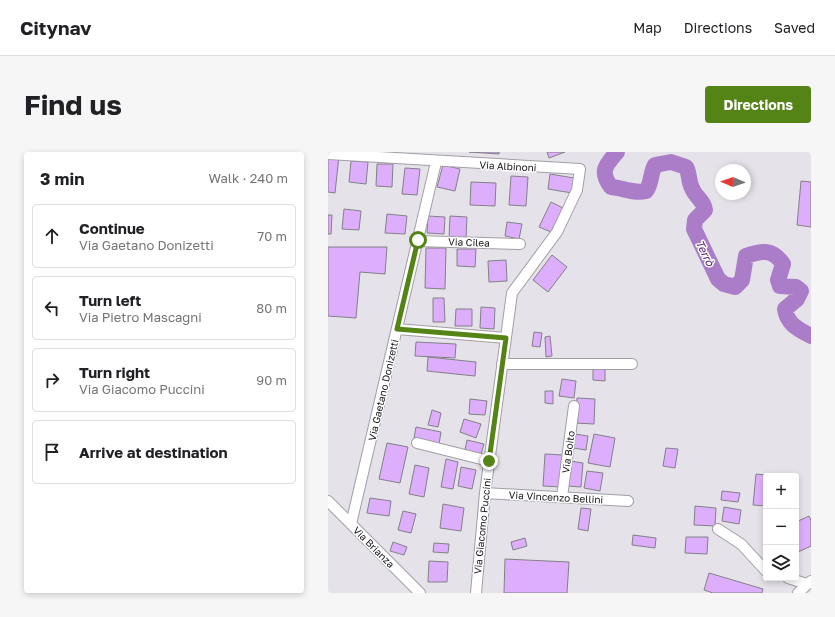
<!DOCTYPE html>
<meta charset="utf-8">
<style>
body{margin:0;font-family:"Golos Text",sans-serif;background:#f6f6f6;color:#202124}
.controls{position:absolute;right:12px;bottom:12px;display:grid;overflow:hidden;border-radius:4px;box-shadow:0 2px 6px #0003}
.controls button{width:36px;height:36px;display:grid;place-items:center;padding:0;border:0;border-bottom:1px solid #e0e0e0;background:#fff;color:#202124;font:20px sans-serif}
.compass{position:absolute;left:387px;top:12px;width:36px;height:36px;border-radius:50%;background:#fff;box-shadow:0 2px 6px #0003;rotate:272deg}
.stop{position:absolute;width:12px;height:12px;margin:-9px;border:3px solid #548416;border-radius:50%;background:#fff}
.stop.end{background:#548416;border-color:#fff;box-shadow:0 1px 4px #0008}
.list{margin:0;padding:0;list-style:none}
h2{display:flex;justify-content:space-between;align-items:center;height:52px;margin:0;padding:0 16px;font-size:17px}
h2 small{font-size:13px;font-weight:400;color:#757577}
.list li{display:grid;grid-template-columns:26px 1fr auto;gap:12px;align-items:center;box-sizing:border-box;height:64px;margin:0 8px 8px;padding:0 8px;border:1px solid #e0e0e0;border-radius:4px}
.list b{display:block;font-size:15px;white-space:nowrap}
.list p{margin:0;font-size:13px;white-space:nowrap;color:#757577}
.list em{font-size:13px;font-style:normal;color:#757577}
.icon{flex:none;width:22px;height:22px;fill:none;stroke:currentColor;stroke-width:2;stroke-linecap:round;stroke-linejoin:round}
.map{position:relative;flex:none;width:483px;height:441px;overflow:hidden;border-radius:4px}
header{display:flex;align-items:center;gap:24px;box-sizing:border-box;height:56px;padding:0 20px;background:#fff;border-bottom:1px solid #e0e0e0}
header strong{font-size:19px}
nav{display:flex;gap:22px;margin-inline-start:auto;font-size:14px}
.intro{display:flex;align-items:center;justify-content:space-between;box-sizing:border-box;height:96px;padding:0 24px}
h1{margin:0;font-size:28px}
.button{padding:10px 18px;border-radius:4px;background:#548416;color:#fff;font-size:14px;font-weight:700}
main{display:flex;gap:24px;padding:0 24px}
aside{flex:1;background:#fff;border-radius:4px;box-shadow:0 2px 6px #0003}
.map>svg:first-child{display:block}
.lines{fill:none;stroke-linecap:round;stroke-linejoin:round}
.river{stroke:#ab7dc8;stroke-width:16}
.building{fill:#ddaefc;stroke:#838086}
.minor-casing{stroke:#a29ea4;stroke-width:12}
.minor{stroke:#fff;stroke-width:10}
.route{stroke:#548416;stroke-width:5}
.labels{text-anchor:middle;stroke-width:3;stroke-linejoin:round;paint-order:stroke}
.street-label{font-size:10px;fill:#161417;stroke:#fff}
.water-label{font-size:11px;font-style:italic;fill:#521570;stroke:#fff}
</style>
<header>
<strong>Citynav</strong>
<nav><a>Map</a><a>Directions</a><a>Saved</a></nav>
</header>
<div class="intro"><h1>Find us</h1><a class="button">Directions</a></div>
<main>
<aside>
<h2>3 min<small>Walk · 240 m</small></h2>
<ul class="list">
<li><svg class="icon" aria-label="ahead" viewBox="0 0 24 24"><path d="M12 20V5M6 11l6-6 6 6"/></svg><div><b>Continue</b><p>Via Gaetano Donizetti</p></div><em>70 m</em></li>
<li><svg class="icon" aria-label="left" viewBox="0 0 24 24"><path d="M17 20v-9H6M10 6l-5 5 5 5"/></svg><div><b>Turn left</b><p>Via Pietro Mascagni</p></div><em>80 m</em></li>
<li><svg class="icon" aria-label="right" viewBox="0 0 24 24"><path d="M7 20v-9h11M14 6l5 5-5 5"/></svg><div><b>Turn right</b><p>Via Giacomo Puccini</p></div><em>90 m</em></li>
<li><svg class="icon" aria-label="arrive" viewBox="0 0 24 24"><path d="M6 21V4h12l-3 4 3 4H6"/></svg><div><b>Arrive at destination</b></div></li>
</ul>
</aside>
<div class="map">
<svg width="483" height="441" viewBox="0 0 483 441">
<rect width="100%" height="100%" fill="#e6e2e9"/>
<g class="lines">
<!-- river -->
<path class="river" d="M289,0C278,13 271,19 283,35C295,36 306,42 318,39C324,31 322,22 327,13L343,10L358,15C362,22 360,29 364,36C367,45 376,48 377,58L367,68L366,77L390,127L396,132L407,135L414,128L418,104C434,98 445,97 455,112L450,128L452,134L468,135L473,139L469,147L457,157C459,172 470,177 483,184"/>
</g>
<!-- building -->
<path class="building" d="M141,0H171V2Z
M219,0H237L221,6Z
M0,3L11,4L7,41L0,40Z
M23,9L40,10L38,32L21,30Z
M49,12H65L64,35L48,34Z
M115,13L132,17L127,39L109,35Z
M77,16L92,17L89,43L74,42Z
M222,22L246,26L244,41L220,37Z
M183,24L200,25L198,54L181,53Z
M473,29L483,30V75L469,73Z
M143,30L168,31L167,54L142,53Z
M223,50L235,56L223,80L211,75Z
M16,57L33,59L31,78L14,77Z
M59,62L79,64L77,82L57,81Z
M0,63H4L3,82H0Z
M100,64L117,65L116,82L99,81Z
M122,64L139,65L138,86L121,85Z
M179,70L194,72L191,87L177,84Z
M0,95H59L57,122L32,120L28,166L0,164Z
M98,96H118L117,137L97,136Z
M129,97H148L147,115L129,114Z
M224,103L239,115L220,140L205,128Z
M178,108L179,129L161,130L160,109Z
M105,146H116L117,170H105Z
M153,155L167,156L166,177L152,176Z
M128,157H144V174H127Z
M206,180L214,181L212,195L204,194Z
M222,184L224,204L218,205L217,185Z
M88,190L128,192L127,206L87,204Z
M100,205L148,210L147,224L99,219Z
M265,217H277V229L265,228Z
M234,227L248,229L246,246L231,244Z
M217,239H225V252L217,251Z
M249,246L267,247L266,272L247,271Z
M142,247L159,249L157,263L141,262Z
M104,258L113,261L110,275L100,273Z
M136,267L153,272L148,286L132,280Z
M88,275L113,280L111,292L86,286Z
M247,282L260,284L258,298L245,296Z
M266,282L287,286L282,315L260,311Z
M139,288L156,292L153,302L137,298Z
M59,291L80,295L72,331L51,327Z
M338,296L350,297L347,316L335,314Z
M217,302L235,303L233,335L215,334Z
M118,307L130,310L125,337L113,335Z
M242,309L255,311L253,335L239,334Z
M87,313L101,316L96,345L81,342Z
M133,315L148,318L144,337L130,334Z
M259,319L275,321L272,339L256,336Z
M428,322L445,324H438V354L425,353Z
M394,339L412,341L410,350L393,348Z
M42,346L63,349L61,364L39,361Z
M115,352L136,356L133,379L112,376Z
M367,354L388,356L387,374L366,373Z
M396,355L413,358L411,372L394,369Z
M253,356L263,357L260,379L250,377Z
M75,359L88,362L83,381L70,378Z
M481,364L483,368V394L468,401V370Z
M305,383L328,386L327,396L304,393Z
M358,385H380L379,402L357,401Z
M197,386L199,394L185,398L183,390Z
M65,390L79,395L76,403L62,399Z
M106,391L121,392L120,401L105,400Z
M177,407L241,410L239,441H176Z
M101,409L120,410L119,430H100Z
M381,421L435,437L434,441H385L376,438Z"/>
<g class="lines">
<!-- minor casing -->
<g class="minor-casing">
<path id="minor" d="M0,2L252,17L249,38L229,80L184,141L157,341L148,441
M89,89L192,92
M69,177L178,186
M174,212H304
M89,291L161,309
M157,341L300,349
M234,345L246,254
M0,349L92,441
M23,372L108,10
M390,377L413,392L438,419
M460,426L479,432
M470,441L483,429"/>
</g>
<!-- minor -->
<use href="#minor" class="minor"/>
</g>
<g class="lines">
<!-- route -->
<path class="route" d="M90,88L69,177L178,186L161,309"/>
</g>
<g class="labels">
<!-- street labels -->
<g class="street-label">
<text transform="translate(180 14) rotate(3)" y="4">Via Albinoni</text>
<text transform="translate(141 90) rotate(2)" y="4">Via Cilea</text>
<text transform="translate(55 238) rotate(-77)" y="4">Via Gaetano Donizetti</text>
<text transform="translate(240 300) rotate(-82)" y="4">Via Boito</text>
<text transform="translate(228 345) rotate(3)" y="4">Via Vincenzo Bellini</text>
<text transform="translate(154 374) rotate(-84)" y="4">Via Giacomo Puccini</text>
<text transform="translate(46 395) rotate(45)" y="4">Via Brianza</text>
</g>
<!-- water labels -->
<g class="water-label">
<text transform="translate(377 101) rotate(64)" y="4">Terrò</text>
</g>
</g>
</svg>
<div class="controls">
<button>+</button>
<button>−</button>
<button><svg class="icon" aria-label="layers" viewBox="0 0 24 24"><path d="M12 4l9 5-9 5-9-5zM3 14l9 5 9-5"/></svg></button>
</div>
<svg class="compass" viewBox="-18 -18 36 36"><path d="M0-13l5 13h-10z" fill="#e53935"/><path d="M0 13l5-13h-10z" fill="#757577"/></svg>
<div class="stop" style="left:90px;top:88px"></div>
<div class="stop end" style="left:161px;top:309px"></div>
</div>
</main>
